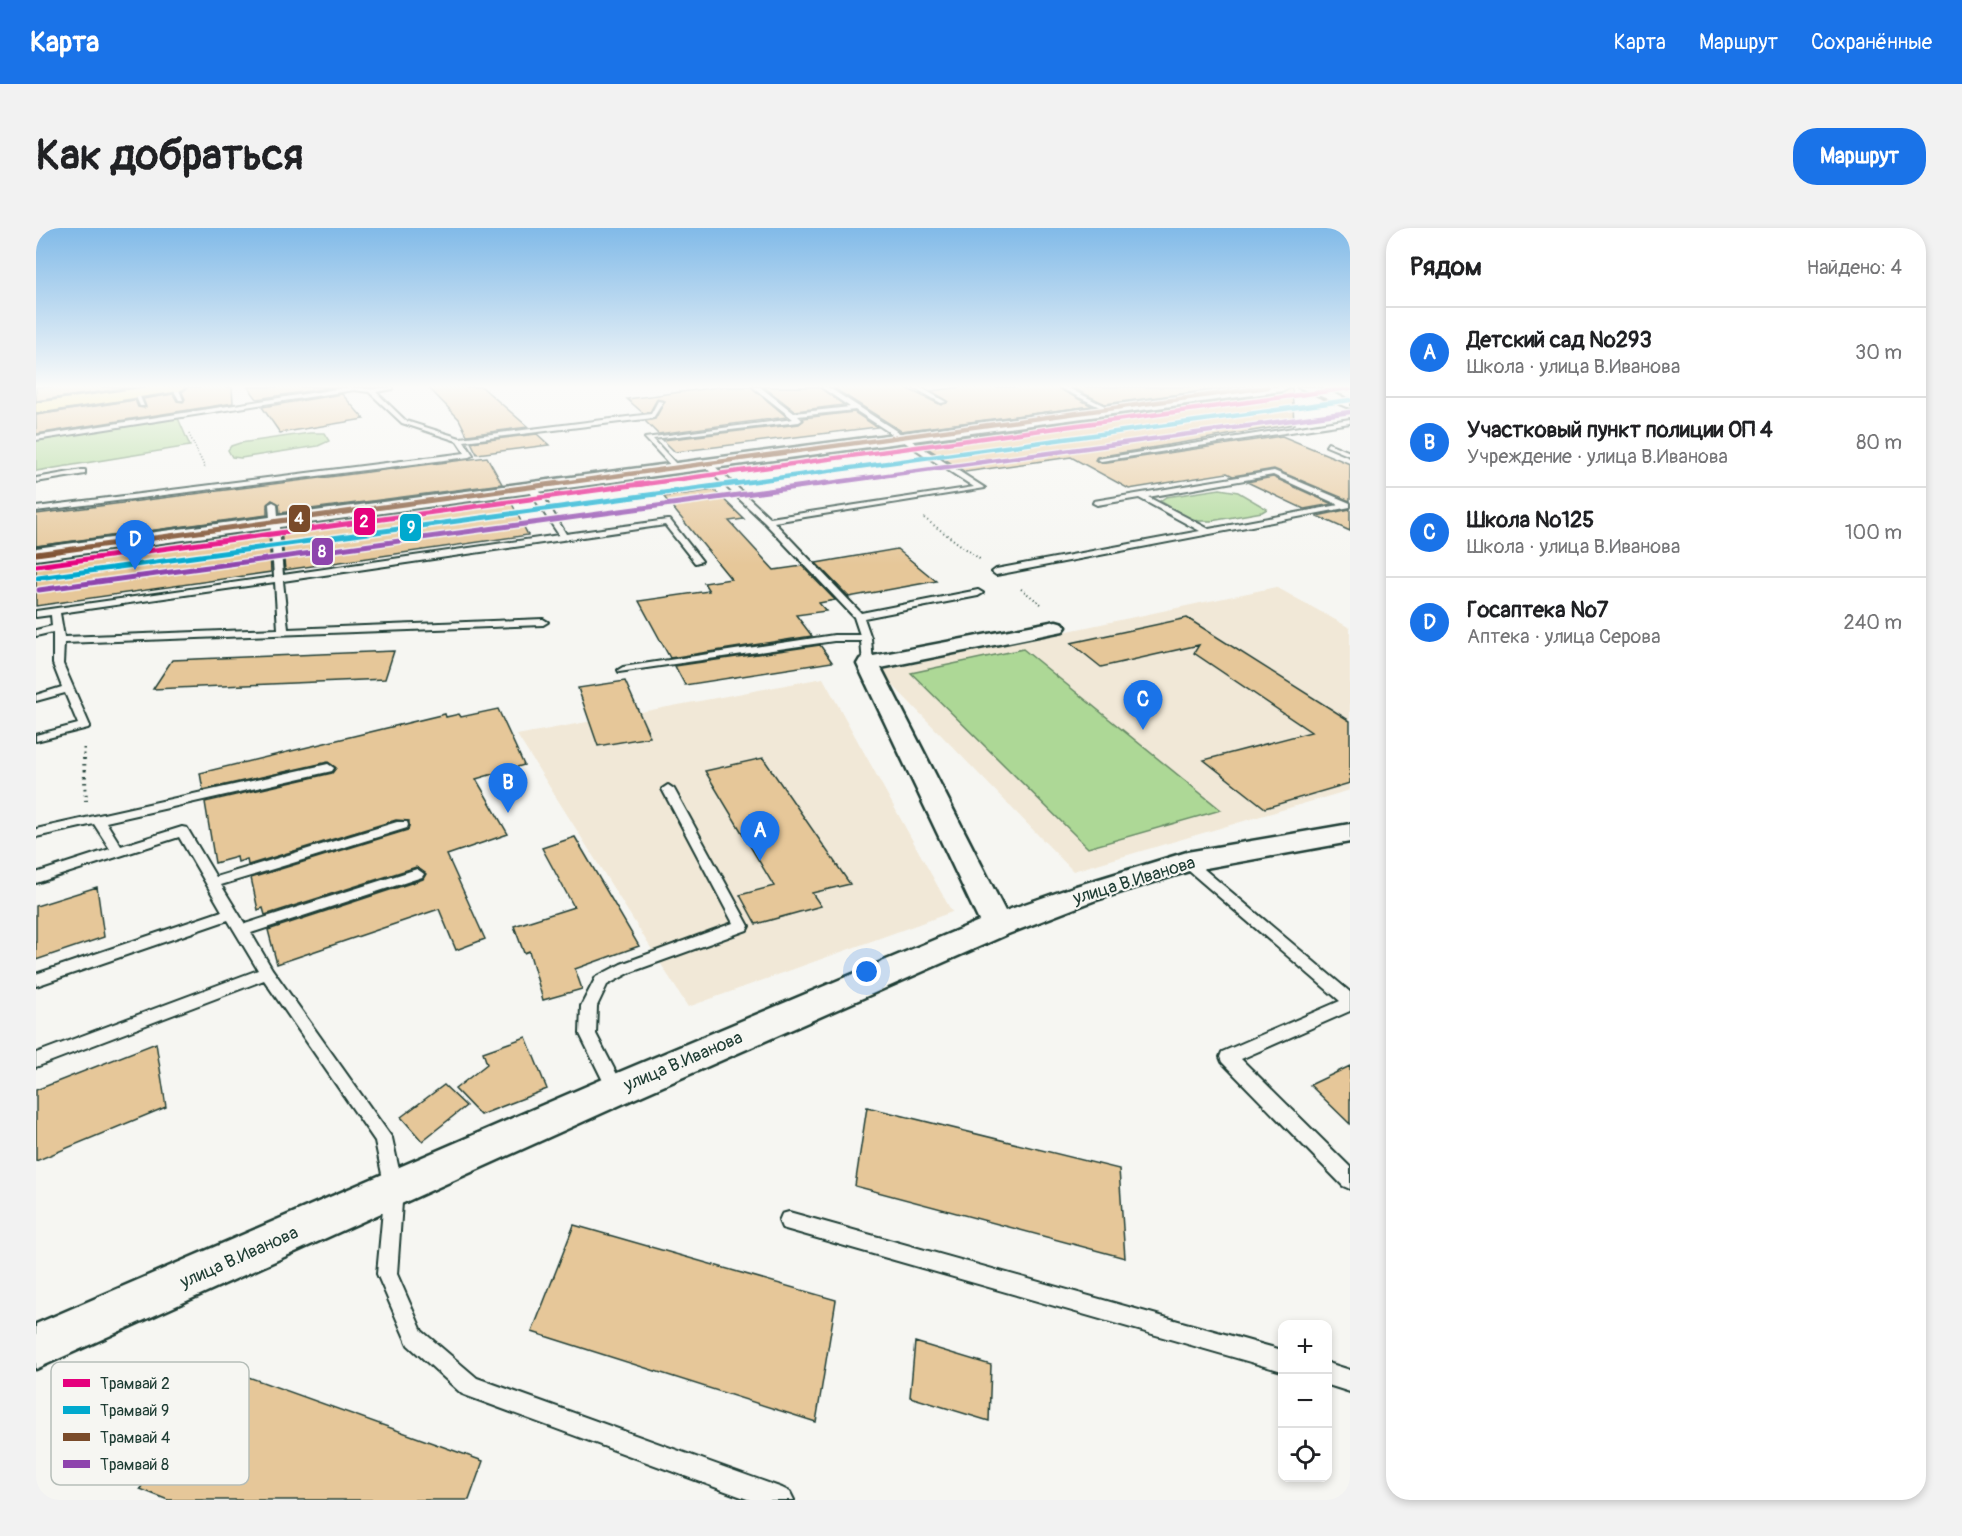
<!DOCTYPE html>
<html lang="ru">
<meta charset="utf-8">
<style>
body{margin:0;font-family:Pangolin,sans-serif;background:#f2f2f2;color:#202124}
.controls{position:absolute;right:18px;bottom:18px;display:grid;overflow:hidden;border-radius:12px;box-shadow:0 3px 9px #0003}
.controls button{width:54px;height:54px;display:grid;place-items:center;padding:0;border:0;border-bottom:2px solid #e0e0e0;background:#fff;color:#202124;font:30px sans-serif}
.you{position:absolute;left:831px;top:744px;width:21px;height:21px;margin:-15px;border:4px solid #fff;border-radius:50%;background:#1a73e8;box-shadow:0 0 0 9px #1a73e833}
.badge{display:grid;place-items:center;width:39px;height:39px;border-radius:50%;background:#1a73e8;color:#fff;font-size:20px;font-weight:700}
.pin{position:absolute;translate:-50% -50px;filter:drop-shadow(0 2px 3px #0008)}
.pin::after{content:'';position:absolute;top:32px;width:21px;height:18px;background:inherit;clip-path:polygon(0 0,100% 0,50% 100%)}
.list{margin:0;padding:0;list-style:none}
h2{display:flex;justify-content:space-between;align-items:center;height:78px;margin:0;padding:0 24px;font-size:26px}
h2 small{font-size:20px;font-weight:400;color:#757577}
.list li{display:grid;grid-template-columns:39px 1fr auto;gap:18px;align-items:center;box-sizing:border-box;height:90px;padding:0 24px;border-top:2px solid #e0e0e0}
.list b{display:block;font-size:22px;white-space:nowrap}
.list p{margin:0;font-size:20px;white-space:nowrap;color:#757577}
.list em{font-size:20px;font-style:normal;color:#757577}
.icon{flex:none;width:33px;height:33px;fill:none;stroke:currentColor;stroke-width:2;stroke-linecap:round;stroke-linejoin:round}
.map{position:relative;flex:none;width:1314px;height:1272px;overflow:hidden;border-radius:24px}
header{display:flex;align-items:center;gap:36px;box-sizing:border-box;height:84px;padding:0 30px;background:#1a73e8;color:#fff}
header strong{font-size:28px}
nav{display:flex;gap:33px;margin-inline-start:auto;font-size:21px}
.intro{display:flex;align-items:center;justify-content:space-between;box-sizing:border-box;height:144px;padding:0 36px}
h1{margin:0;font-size:42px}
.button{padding:15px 27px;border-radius:24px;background:#1a73e8;color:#fff;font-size:21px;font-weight:700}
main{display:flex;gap:36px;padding:0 36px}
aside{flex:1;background:#fff;border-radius:24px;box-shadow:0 3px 9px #0003}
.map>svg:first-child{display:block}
.built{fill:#f1e8d7}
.green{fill:#add896;stroke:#668a65;stroke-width:1.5}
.building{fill:#e6c799;stroke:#1f3d34;stroke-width:1.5}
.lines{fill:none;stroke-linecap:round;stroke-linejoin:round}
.lane-casing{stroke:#1f3d34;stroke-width:4}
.street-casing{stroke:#1f3d34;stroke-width:5}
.secondary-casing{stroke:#1f3d34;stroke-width:5}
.primary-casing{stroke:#1f3d34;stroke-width:5}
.path-far3{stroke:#1f3d34;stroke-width:1.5;stroke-dasharray:1 2;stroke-linecap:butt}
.path-far2{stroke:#1f3d34;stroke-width:2;stroke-dasharray:1 3;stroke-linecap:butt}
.path-far1{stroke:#1f3d34;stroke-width:3;stroke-dasharray:1.5 4;stroke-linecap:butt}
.path{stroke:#1f3d34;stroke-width:4;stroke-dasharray:1.5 4.5;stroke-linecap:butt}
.lane{fill:#f6f6f2;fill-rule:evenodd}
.street{fill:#f6f6f2;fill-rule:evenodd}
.secondary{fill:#f6f6f2;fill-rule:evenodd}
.primary{fill:#f5e382;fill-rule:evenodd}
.tram-1-far1-casing{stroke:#f6f6f2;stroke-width:7}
.tram-1-casing{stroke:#f6f6f2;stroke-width:8}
.tram-2-far1-casing{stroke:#f6f6f2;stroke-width:7}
.tram-2-casing{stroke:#f6f6f2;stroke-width:8}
.tram-3-far1-casing{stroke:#f6f6f2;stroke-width:7}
.tram-3-casing{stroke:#f6f6f2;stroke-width:8}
.tram-4-far1-casing{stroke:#f6f6f2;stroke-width:7}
.tram-4-casing{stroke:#f6f6f2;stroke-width:8}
.tram-1-far1{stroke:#e5007d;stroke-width:4.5}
.tram-1{stroke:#e5007d;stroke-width:5}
.tram-2-far1{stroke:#00a9ce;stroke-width:4.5}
.tram-2{stroke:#00a9ce;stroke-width:5}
.tram-3-far1{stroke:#7a4b2a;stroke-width:4.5}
.tram-3{stroke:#7a4b2a;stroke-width:5}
.tram-4-far1{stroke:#8e44ad;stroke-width:4.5}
.tram-4{stroke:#8e44ad;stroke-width:5}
.labels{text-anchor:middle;stroke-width:4.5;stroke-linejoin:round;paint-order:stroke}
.near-street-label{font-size:18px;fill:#1f3d34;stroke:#f6f6f2}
.key{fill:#f6f6f2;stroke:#b6beb9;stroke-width:1.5}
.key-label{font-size:16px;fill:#1f3d34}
.line-badge{stroke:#f6f6f2;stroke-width:2}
.badge-label{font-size:16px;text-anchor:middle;font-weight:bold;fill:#fff}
</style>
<header>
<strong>Карта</strong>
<nav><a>Карта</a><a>Маршрут</a><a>Сохранённые</a></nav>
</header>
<div class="intro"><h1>Как добраться</h1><a class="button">Маршрут</a></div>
<main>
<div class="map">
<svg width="1314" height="1272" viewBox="0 0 1314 1272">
<rect width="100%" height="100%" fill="#f6f6f2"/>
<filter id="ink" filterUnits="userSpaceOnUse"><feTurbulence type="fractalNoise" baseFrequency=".0167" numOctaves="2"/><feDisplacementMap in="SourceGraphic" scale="12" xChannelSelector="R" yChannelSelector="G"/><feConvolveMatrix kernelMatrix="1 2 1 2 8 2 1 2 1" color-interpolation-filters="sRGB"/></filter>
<g filter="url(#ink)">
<!-- built -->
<path class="built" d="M1240,359L1314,400V562L1037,643L843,443Z
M787,450L916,684L652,779L481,507Z"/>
<!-- green -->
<path class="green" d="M142,190L154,218L0,243V212Z
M274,205H288L293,213L282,218L205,230L196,229L192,222L195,218L204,215Z
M1184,261L1202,264L1231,281L1226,284L1175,293H1163L1151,289L1124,273L1130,269Z
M987,421L1185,582L1052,620L875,445Z"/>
<!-- building -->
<path class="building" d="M0,159H97L0,173Z
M152,159H196L197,175L0,206V187L99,172L102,179L108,180L110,179L107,171L137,166L141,173L147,174L149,171L146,164Z
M212,159H298L221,171Z
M392,159H446L492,199L431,207L423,191Z
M683,159H715L751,189L622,206L609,193L619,191L629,173L621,171L614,184L607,185L591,171Z
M728,159H783L808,177L759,183Z
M796,159H868L905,177L912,173L895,163L926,159H1020L1056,178L865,203Z
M1035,159H1196L1069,176Z
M1256,159L1258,196L1061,229L1059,232L1065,235L1246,208L1314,236V273L1238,241L1197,248L1191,245L1093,261L1035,229L929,244L883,215L1246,165Z
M306,166L328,191L244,205L226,179Z
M818,184L841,199L639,224L627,212L763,196L768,192L767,190Z
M501,206L513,217L441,226L435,214Z
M451,229L466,256L244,285L243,276L236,272L231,276V287L0,318V286Z
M1237,249L1296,276L1268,281L1211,254Z
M678,262L708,291L693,293L738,342L766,338L799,372L783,375L790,383L760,387L776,408L634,430L603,373L673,363L668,355L695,351L628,269Z
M473,270L492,307L249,342L245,301Z
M1314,281V303L1281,288Z
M233,303L235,344L0,378V334Z
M861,321L900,353L813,369L780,335Z
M1151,390L1314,493V555L1229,580L1168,532L1275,504L1158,425L1163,417L1065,439L1035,415Z
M784,417L796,434L649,457L639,438Z
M358,423L349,451L117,461L136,432Z
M589,453L614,509L562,518L542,460Z
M462,481L488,537L440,551L472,606L411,627L449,711L420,722L403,681L241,736L232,702L387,651L390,646L380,639L229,687L227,680L222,682L215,650L372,602L373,593L360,592L212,637L211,631L202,634L201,629L179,635L169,574L296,545L300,540L292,534L167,562L164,545L409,486L410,489L423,486L425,489Z
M727,530L814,656L776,665L785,678L720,696L704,667L738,658L669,543Z
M539,609L603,718L539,741L546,761L507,772L493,723L488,725L478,698L538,679L506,620Z
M61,659L68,709L0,732V678Z
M490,809L511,861L444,887L419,861L451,836L447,824Z
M120,815L130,879L0,933V862Z
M1314,838V896L1274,857Z
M408,857L430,878L386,913L365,889Z
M831,879L1083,941L1089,1030L819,958Z
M538,997L800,1072L780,1194L496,1104Z
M879,1114L955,1137L953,1193L874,1169Z
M179,1137L447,1233L433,1272H132L104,1261Z"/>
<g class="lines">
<!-- lane casing -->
<g class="lane-casing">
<path id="lane" d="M136,159H142L147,172H143Z
M313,159L335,161L357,159V161L340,164L370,193L424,210L615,186L622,173L627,174L617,190L428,213L437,227L433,229L0,283V279L429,225L421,213L366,195L333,164L318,162L0,212V208Z
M717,159H724L758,185L814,179L785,159H792L949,260L738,294L825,385L942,362L947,365L942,368L828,390L835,410L837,436L832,439L827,436L825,413H798L583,444L582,442L587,439L798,407H824L818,389L729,295L667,237V233H673L734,290L938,259L819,182L762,188L766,192L763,194L617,211L641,237L642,239L638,241L609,210L757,191Z
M877,159H884L910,174L905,175Z
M1022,159H1030L1077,182L1072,183Z
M98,164H102L108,178H104Z
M1314,191V195L1065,233L1061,231Z
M1292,215L1314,224V228L1290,218Z
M46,242H49V246L0,254V250Z
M1238,243L1314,275V279L960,347L956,344L960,341L1164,303L1103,270L1061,277L1057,275L1058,273ZM1237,247L1303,277L1173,301L1112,269Z
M494,256L503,262L530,306L631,292H634L666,333L659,335L629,297L247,353L252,401L507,391L512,394L507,397L28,415L27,436L54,498L52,500L0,513V507L42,496L29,465L0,473V467L26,459L17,436V404L0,408V402L16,398L15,387L0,389V383L238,349L233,276L237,274L241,276L247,347L523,307L490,258ZM239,354L242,401L28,409L24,385Z
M292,536L298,540L296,543L70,594L85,618L146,599L151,600L180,649L361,594H371L372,597L371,600L185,657L209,696L381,641L388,646L386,649L215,705L236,741L356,910L367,960L361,1046L386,1103L441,1150L746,1260L754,1264L758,1272H714L434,1169L426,1166L372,1117L341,1046L349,960L339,913L228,752L0,839V825L222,742L192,692L0,758V746L186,683L143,609L0,655V645L74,621L58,596L0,609V601Z
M632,557L638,561L713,698L711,702L595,744L571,757L561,778L560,806L589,862L586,867L580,870L574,867L544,806L545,778L560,749L585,736L697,695L626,561Z
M1151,629L1156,631L1314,764V783L1205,831L1314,939V961L1307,958L1186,834L1184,829L1186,824L1304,773L1146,637L1144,634Z
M753,984L1246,1122V1143L753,1002L746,1000L743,993L746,986Z
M1292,1135L1314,1142V1164L1292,1157Z"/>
</g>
<!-- street casing -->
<g class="street-casing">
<path id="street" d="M1262,159H1280L1314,172V180Z
M1020,393L1027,395L1030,399L1027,403L845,440L969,683L1040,658L1151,624L1314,596V614L1153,643L1060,672L972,706L593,873L0,1141V1096L567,851L943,693L821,436L824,431L832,429Z"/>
</g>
<!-- secondary casing -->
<g class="secondary-casing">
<path id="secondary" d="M1213,159H1253L1246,163L0,332V320Z"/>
</g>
<!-- primary casing -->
<g class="primary-casing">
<path id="primary" d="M113,159H150L143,163L0,185V175Z"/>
</g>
<!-- path-far3 -->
<path class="path-far3" d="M153,206L169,240"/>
<!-- path-far2 -->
<path class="path-far2" d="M888,290L945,332
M985,361L1005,376"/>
<!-- path-far1 -->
<path class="path-far1" d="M48,520V532"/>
<!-- path -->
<path class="path" d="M48,530L50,573"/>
<!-- lane -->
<use href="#lane" class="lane"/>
<!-- street -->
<use href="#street" class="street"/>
<!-- secondary -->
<use href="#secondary" class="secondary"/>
<!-- primary -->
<use href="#primary" class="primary"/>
<!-- tram-1-far1 casing -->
<g class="tram-1-far1-casing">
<path id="tram-1-far1" d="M601,257L1314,160"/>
</g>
<!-- tram-1 casing -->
<g class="tram-1-casing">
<path id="tram-1" d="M0,338L612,255"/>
</g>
<!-- tram-2-far1 casing -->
<g class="tram-2-far1-casing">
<path id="tram-2-far1" d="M690,257L1314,172"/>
</g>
<!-- tram-2 casing -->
<g class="tram-2-casing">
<path id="tram-2" d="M2,350L701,255"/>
</g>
<!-- tram-3-far1 casing -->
<g class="tram-3-far1-casing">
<path id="tram-3-far1" d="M512,257L1232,159"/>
</g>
<!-- tram-3 casing -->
<g class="tram-3-casing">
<path id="tram-3" d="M0,326L523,255"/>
</g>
<!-- tram-4-far1 casing -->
<g class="tram-4-far1-casing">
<path id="tram-4-far1" d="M779,257L1314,184"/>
</g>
<!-- tram-4 casing -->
<g class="tram-4-casing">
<path id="tram-4" d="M3,362L790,255"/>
</g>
<!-- tram-1-far1 -->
<use href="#tram-1-far1" class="tram-1-far1"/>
<!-- tram-1 -->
<use href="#tram-1" class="tram-1"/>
<!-- tram-2-far1 -->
<use href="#tram-2-far1" class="tram-2-far1"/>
<!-- tram-2 -->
<use href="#tram-2" class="tram-2"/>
<!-- tram-3-far1 -->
<use href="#tram-3-far1" class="tram-3-far1"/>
<!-- tram-3 -->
<use href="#tram-3" class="tram-3"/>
<!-- tram-4-far1 -->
<use href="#tram-4-far1" class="tram-4-far1"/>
<!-- tram-4 -->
<use href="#tram-4" class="tram-4"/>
</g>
</g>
<!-- sky -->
<linearGradient id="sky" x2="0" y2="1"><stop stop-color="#81bae8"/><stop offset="0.47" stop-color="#fbfbf9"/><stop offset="1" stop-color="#fbfbf9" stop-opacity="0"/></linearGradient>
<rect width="1314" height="337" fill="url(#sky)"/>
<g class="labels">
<!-- near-street labels -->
<g class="near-street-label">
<text transform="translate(1098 652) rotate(-17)" y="6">улица В.Иванова</text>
<text transform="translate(647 833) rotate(-23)" y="6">улица В.Иванова</text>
<text transform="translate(203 1029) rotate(-24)" y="6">улица В.Иванова</text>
</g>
</g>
<!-- legend -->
<rect x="15" y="1134" width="198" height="123" rx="9" class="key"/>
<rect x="27" y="1151" width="27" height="8" fill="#e5007d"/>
<rect x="27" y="1178" width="27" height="8" fill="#00a9ce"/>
<rect x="27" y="1205" width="27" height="8" fill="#7a4b2a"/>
<rect x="27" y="1232" width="27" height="8" fill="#8e44ad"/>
<g class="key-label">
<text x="64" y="1161">Трамвай 2</text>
<text x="64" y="1188">Трамвай 9</text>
<text x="64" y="1215">Трамвай 4</text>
<text x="64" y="1242">Трамвай 8</text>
</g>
<g class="line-badge">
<rect x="252" y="276" width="23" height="29" rx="6" fill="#7a4b2a"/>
<rect x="317" y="279" width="23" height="29" rx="6" fill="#e5007d"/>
<rect x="363" y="285" width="23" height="29" rx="6" fill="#00a9ce"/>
<rect x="275" y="309" width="23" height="29" rx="6" fill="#8e44ad"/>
</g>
<g class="badge-label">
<text x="263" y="296">4</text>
<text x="328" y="299">2</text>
<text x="375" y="305">9</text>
<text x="286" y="329">8</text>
</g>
</svg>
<div class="controls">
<button>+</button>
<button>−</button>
<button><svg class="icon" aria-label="locate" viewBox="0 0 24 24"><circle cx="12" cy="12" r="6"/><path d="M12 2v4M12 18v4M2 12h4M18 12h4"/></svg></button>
</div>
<div class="you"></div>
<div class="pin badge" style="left:724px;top:633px">A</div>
<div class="pin badge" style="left:472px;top:585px">B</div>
<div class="pin badge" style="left:1107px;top:502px">C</div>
<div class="pin badge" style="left:99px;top:342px">D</div>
</div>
<aside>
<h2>Рядом<small>Найдено: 4</small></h2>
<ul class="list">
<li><span class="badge">A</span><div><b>Детский сад №293</b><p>Школа · улица В.Иванова</p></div><em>30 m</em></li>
<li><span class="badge">B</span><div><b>Участковый пункт полиции ОП 4</b><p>Учреждение · улица В.Иванова</p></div><em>80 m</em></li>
<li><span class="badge">C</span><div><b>Школа №125</b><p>Школа · улица В.Иванова</p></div><em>100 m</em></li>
<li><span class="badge">D</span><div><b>Госаптека №7</b><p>Аптека · улица Серова</p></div><em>240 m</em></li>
</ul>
</aside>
</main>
